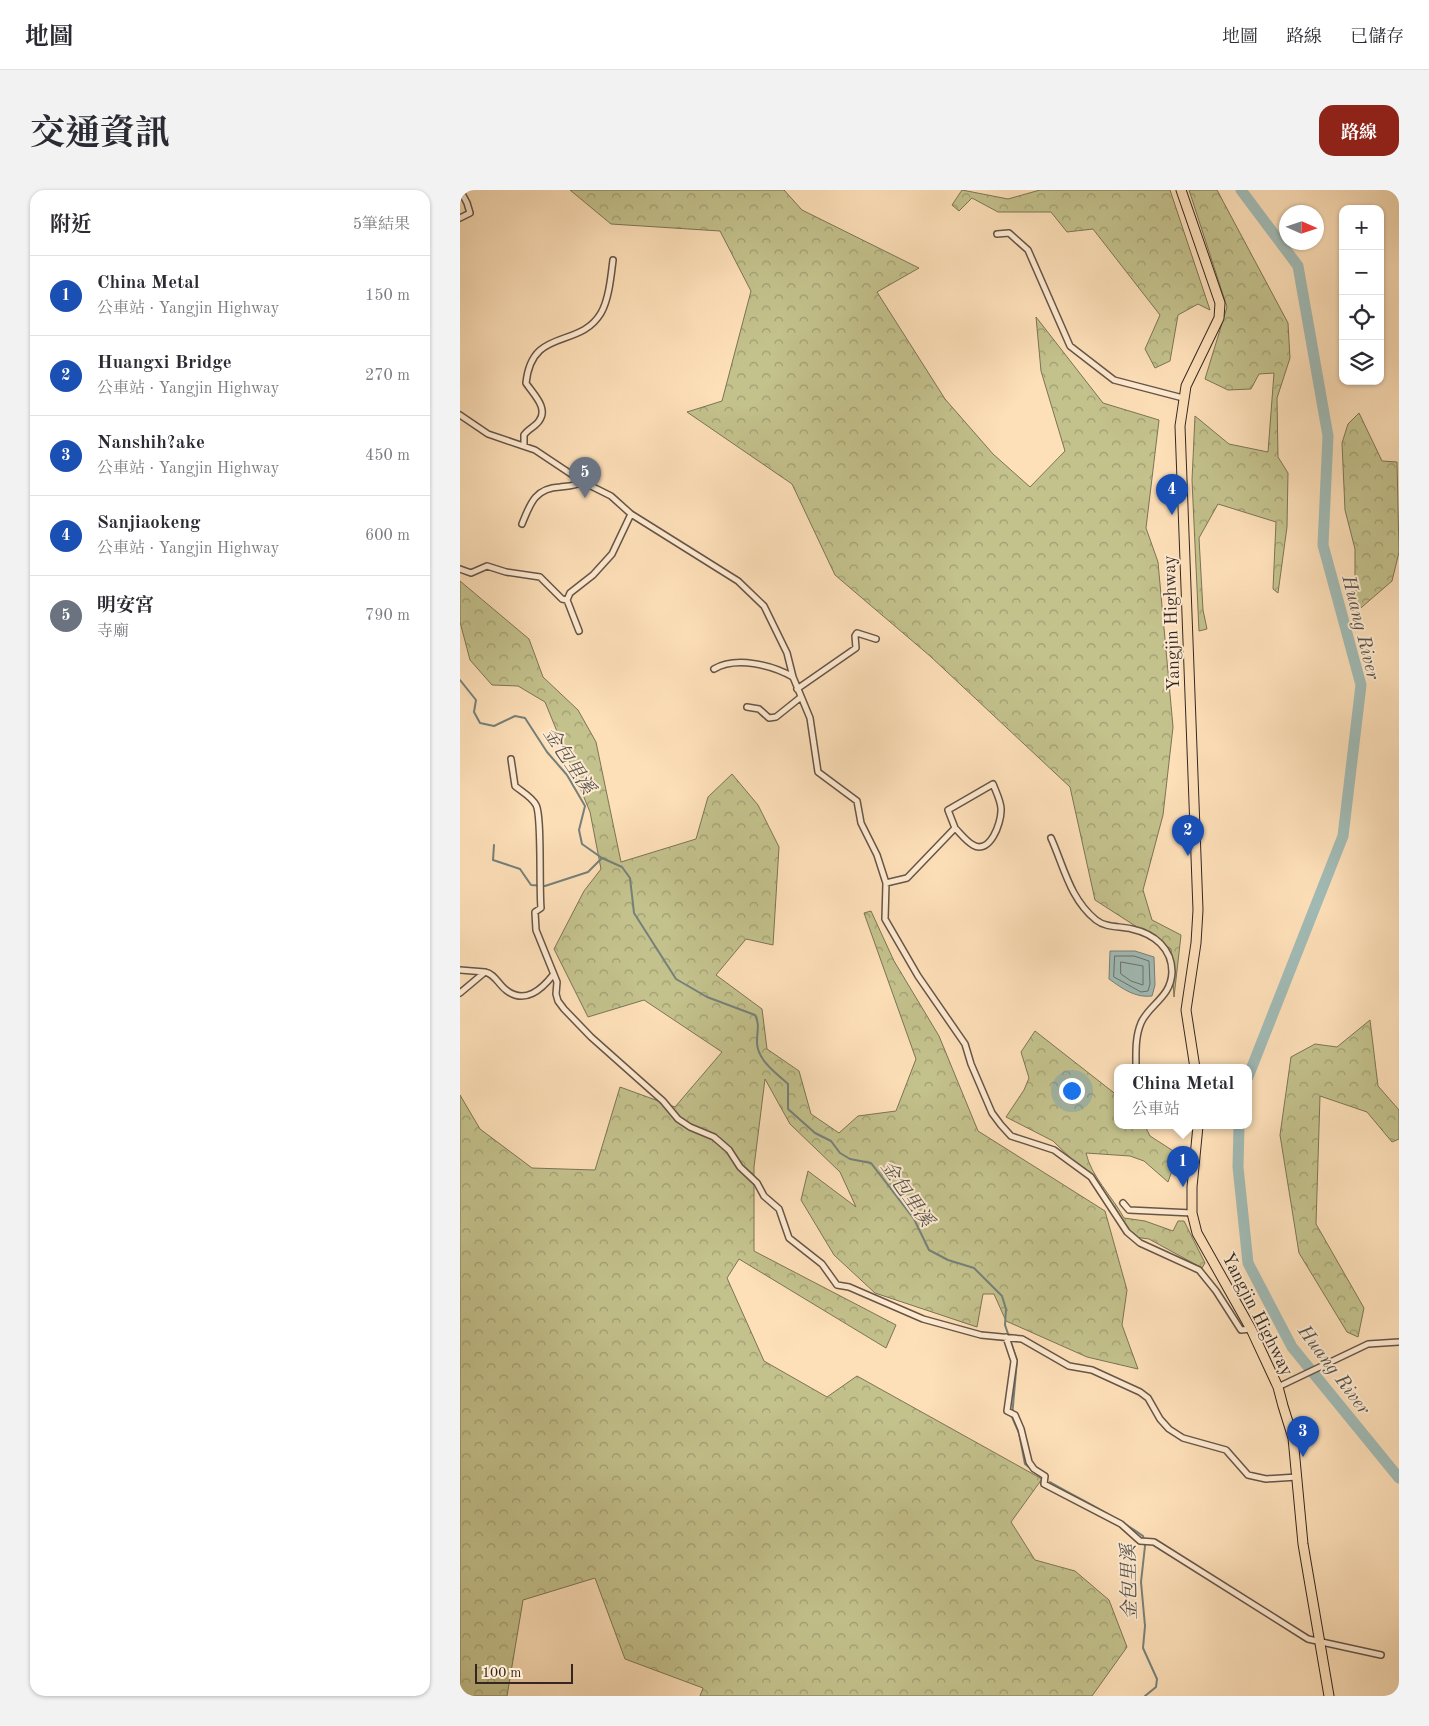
<!DOCTYPE html>
<html lang="zh-TW">
<meta charset="utf-8">
<style>
body{margin:0;font-family:"Old Standard TT","Noto Serif TC",serif;background:#f2f2f3;color:#2b2b33}
.controls{position:absolute;right:15px;top:15px;display:grid;overflow:hidden;border-radius:10px;box-shadow:0 1px 4px #0004}
.controls button{width:45px;height:45px;display:grid;place-items:center;padding:0;border:0;border-bottom:1px solid #e1e1e2;background:#fff;color:#2b2b33;font:25px sans-serif}
.compass{position:absolute;left:819px;top:15px;width:45px;height:45px;border-radius:50%;background:#fff;box-shadow:0 1px 4px #0004;rotate:93deg}
.scale{position:absolute;left:15px;bottom:12px;width:98px;box-sizing:border-box;padding-left:5px;border:2px solid #342721;border-top:0;font-size:14px;line-height:18px;white-space:nowrap;color:#342721;-webkit-text-stroke:4px #feead1;paint-order:stroke}
.you{position:absolute;left:611px;top:900px;width:18px;height:18px;margin:-12px;border:4px solid #fff;border-radius:50%;background:#1a73e8;box-shadow:0 0 0 8px #1a73e833}
.badge{display:grid;place-items:center;width:32px;height:32px;border-radius:50%;background:#8f2418;color:#fff;font-size:16px;font-weight:700}
.pin{position:absolute;translate:-50% -41px;filter:drop-shadow(0 1px 2px #0008)}
.pin::after{content:'';position:absolute;top:26px;width:18px;height:15px;background:inherit;clip-path:polygon(0 0,100% 0,50% 100%)}
.popup{position:absolute;left:654px;top:874px;width:138px;height:65px;box-sizing:border-box;display:grid;place-content:center;border-radius:10px;background:#fff;filter:drop-shadow(0 1px 4px #0005);font-size:16px;white-space:nowrap;color:#7c7c81}
.popup b{font-size:19px;color:#2b2b33}
.popup::after{content:'';position:absolute;left:50%;top:100%;margin-left:-10px;border:10px solid transparent;border-top-color:#fff}
.list{margin:0;padding:0;list-style:none}
h2{display:flex;justify-content:space-between;align-items:center;height:65px;margin:0;padding:0 20px;font-size:21px}
h2 small{font-size:16px;font-weight:400;color:#7c7c81}
.list li{display:grid;grid-template-columns:32px 1fr auto;gap:15px;align-items:center;box-sizing:border-box;height:80px;padding:0 20px;border-top:1px solid #e1e1e2}
.list b{display:block;font-size:19px;white-space:nowrap}
.list p{margin:0;font-size:16px;white-space:nowrap;color:#7c7c81}
.list em{font-size:16px;font-style:normal;color:#7c7c81}
.icon{flex:none;width:28px;height:28px;fill:none;stroke:currentColor;stroke-width:2;stroke-linecap:round;stroke-linejoin:round}
.map{position:relative;flex:none;width:939px;height:1506px;overflow:hidden;border-radius:15px}
header{display:flex;align-items:center;gap:30px;box-sizing:border-box;height:70px;padding:0 25px;background:#fff;border-bottom:1px solid #e1e1e2}
header strong{font-size:24px}
nav{display:flex;gap:28px;margin-inline-start:auto;font-size:18px}
.intro{display:flex;align-items:center;justify-content:space-between;box-sizing:border-box;height:120px;padding:0 30px}
h1{margin:0;font-size:35px}
.button{padding:12px 22px;border-radius:15px;background:#8f2418;color:#fff;font-size:18px;font-weight:700}
main{display:flex;gap:30px;padding:0 30px}
aside{flex:1;background:#fff;border-radius:15px;box-shadow:0 1px 4px #0004}
.map>svg:first-child{display:block}
.forest{fill:url(#forest-crowns);stroke:#7c7456}
.water{fill:#a1bbb6;stroke:#75807a}
.lines{fill:none;stroke-linecap:round;stroke-linejoin:round}
.shore{stroke:#6a716c;stroke-width:1}
.stream{stroke:#75807a;stroke-width:2}
.river{stroke:#a1bbb6;stroke-width:11}
.minor-casing{stroke:#665547;stroke-width:8}
.primary-casing{stroke:#342721;stroke-width:11}
.minor{stroke:#feead1;stroke-width:5}
.primary{stroke:#fddfb8;stroke-width:9}
.labels{text-anchor:middle;stroke-width:4;stroke-linejoin:round;paint-order:stroke}
.street-label{font-size:18px;fill:#342721;stroke:#feead1}
.water-label{font-size:19px;font-style:italic;fill:#55534e;stroke:#feead1}
</style>
<header>
<strong>地圖</strong>
<nav><a>地圖</a><a>路線</a><a>已儲存</a></nav>
</header>
<div class="intro"><h1>交通資訊</h1><a class="button">路線</a></div>
<main>
<aside>
<h2>附近<small>5筆結果</small></h2>
<ul class="list">
<li><span class="badge" style="background:#1a4fb4">1</span><div><b>China Metal</b><p>公車站 · Yangjin Highway</p></div><em>150 m</em></li>
<li><span class="badge" style="background:#1a4fb4">2</span><div><b>Huangxi Bridge</b><p>公車站 · Yangjin Highway</p></div><em>270 m</em></li>
<li><span class="badge" style="background:#1a4fb4">3</span><div><b>Nanshih?ake</b><p>公車站 · Yangjin Highway</p></div><em>450 m</em></li>
<li><span class="badge" style="background:#1a4fb4">4</span><div><b>Sanjiaokeng</b><p>公車站 · Yangjin Highway</p></div><em>600 m</em></li>
<li><span class="badge" style="background:#6b7280">5</span><div><b>明安宮</b><p>寺廟</p></div><em>790 m</em></li>
</ul>
</aside>
<div class="map">
<svg width="939" height="1506" viewBox="0 0 939 1506">
<defs>
<pattern id="forest-crowns" width="20" height="18" patternUnits="userSpaceOnUse" patternTransform="scale(1.25)"><rect width="20" height="18" fill="#c3c18c"/><path d="M2 6a3 3 0 1 1 6 0M12 15a3 3 0 1 1 6 0" fill="none" stroke="#9f9d72"/></pattern>
</defs>
<rect width="100%" height="100%" fill="#fddfb8"/>
<filter id="stains"><feTurbulence type="fractalNoise" baseFrequency=".004" numOctaves="4"/><feColorMatrix values="0 0 0 0 .2 0 0 0 0 .09 0 0 0 0 .02 0 0 0 .5 -.17"/></filter>
<radialGradient id="worn" r=".72"><stop offset=".6" stop-color="#630" stop-opacity="0"/><stop offset="1" stop-color="#630" stop-opacity=".3"/></radialGradient>
<!-- forest -->
<path class="forest" d="M110,0H324L342,20L459,78L417,102L485,209L533,264L570,297L605,261L581,181L576,127L643,213L699,230L686,338L698,372L713,537L703,625L683,700L692,730L721,745L714,807L711,759L635,710L610,597L470,466L375,385L332,294L227,222L262,211L291,101L260,41L151,34Z
M502,0L548,9L580,0H710L750,120L738,114L718,125L710,171L695,178L685,159L700,125L633,39L607,42L591,22H538L512,8L499,21L492,15Z
M729,0H757L828,133L830,168L817,208L818,267L828,283L827,337L818,403L813,399L816,332L758,314L739,348L743,420L747,439L739,441L732,290L735,226L769,254L808,262L814,183L799,184L791,199L768,200L745,189L767,117Z
M899,223L922,271L937,272L939,362L932,391L895,423V359L885,320L882,253L888,234Z
M0,391L69,449L83,487L118,520L136,552L161,672L236,649L248,607L272,584L298,615L319,657L313,755L286,749L256,785L302,819L307,859L339,881L351,924L379,943L398,926L436,921L456,869L404,723L411,721L434,771L479,846L518,941L645,1021L667,1100L662,1135L678,1179L627,1167L546,1131L534,1104H523L517,1137L415,1103L374,1065L341,1010L348,981L396,1017L380,982L330,934L305,889L294,977V1061L436,1135L426,1158L279,1069L267,1088L304,1171L367,1207L397,1186L582,1289L551,1332L575,1370L615,1381L649,1410L667,1457L632,1506H240L243,1498L165,1469L135,1388L63,1410L47,1506H0V905L20,939L72,978L135,980L160,897L215,917L262,862L184,810L128,827L94,759L124,701L141,679L130,622L85,512L58,496L32,495L10,470L0,432Z
M910,830L918,896L939,920V949L932,952L907,922L860,906L856,1034L904,1118L898,1147L887,1142L839,1063L820,945L831,867L855,854L877,857Z
M575,841L658,906V936H685L690,946L718,964L708,992L684,971L670,966L626,963C631,986 652,1006 664,1028L685,1031L713,1041L718,1031H724L745,1073L742,1078L689,1049L675,1047L621,978L593,951L546,927L564,900L569,888L561,862Z"/>
<!-- water -->
<path class="water" d="M650,761H675L694,767L695,795L692,806C675,808 663,799 649,789Z"/>
<g class="lines">
<!-- shore -->
<path class="shore" d="M655,766H674L689,771L690,794L688,801L681,802L654,787Z
M661,772L683,776V795L671,791L661,784Z"/>
<!-- stream -->
<path class="stream" d="M0,490L16,510L14,522L20,533L34,536L55,526L65,528L87,562L107,585L125,616L119,640L122,654L142,668L162,677L170,688L174,723L216,789L247,807L295,825C300,835 297,840 297,851C296,869 316,883 328,894V919L355,943L371,951L380,963L390,969L411,973L454,1029L469,1060L488,1070L514,1078L542,1106L546,1119L545,1135L557,1170L552,1227L559,1243L565,1274L580,1286
M34,655L33,670L60,679L71,695L85,696L128,682L142,668
M590,1292C621,1310 654,1325 683,1346L685,1356L681,1392L685,1436L683,1458L697,1489L696,1497L685,1506"/>
<!-- river -->
<path class="river" d="M781,0L838,76L868,246L863,355L901,495L883,646L788,887
M779,936L778,977L788,1073L832,1157L939,1288"/>
<!-- minor casing -->
<g class="minor-casing">
<path id="minor" d="M0,28L10,23L7,13L0,0
M537,44L549,43L568,60L610,156L654,190L723,208
M0,225L28,244L75,260L123,292L151,306L171,324L278,391L304,416L327,463L333,487L350,528L358,582L397,611L401,633L417,665L426,693L425,729L458,786L505,854L511,874L532,923L541,935L551,946L594,960L631,987L667,1042L680,1053L739,1080L756,1101L781,1140L791,1139
M64,255V245C68,239 75,237 79,231C89,218 73,204 66,193C72,136 119,160 141,123C149,109 151,86 153,70
M62,334C70,314 75,298 100,297C109,296 115,296 123,292
M0,379L11,383L27,376L46,382L80,387L102,409L107,410L110,403L133,385L152,364L171,324
M107,410L119,441
M254,479C276,466 312,475 333,487
M337,499L396,458L395,446L397,443L416,449
M287,517L299,519L309,528L316,527L341,507
M51,569L55,596C62,602 72,607 76,615C82,625 79,698 81,718L75,722L76,740L97,792L96,804L98,811L104,819L131,847L203,911L218,929L230,937L254,947L269,960L280,977L297,993L304,1006L319,1019L329,1048L362,1074L377,1095L389,1097L463,1129L521,1145L562,1149L609,1176L632,1180L680,1202L688,1208L700,1229L709,1239L723,1248L766,1260L788,1285L806,1289L837,1287
M591,648C604,677 610,709 636,730C646,738 660,736 672,739C695,744 712,759 712,782C711,808 689,814 681,833C675,847 676,863 676,878
M426,693L447,688L495,638L488,620L533,594C536,602 542,613 541,621C541,633 530,665 513,655C506,651 500,643 495,638
M0,780L25,782
M0,803L25,782C35,784 38,794 46,800C65,815 82,799 93,785
M663,1013L669,1020L732,1023
M546,1147L554,1171L547,1221L555,1225L561,1239L569,1272L574,1279L585,1286L584,1294L661,1334L680,1351L694,1352L848,1449L921,1465
M818,1197L908,1154L939,1152"/>
</g>
<!-- primary casing -->
<g class="primary-casing">
<path id="primary" d="M721,0L760,113L759,128L726,196L720,236L738,720L736,753L726,820L735,878
M738,936L732,997V1023L737,1043L791,1139L818,1197L823,1216L833,1248L843,1354L869,1506"/>
</g>
<!-- minor -->
<use href="#minor" class="minor"/>
<!-- primary -->
<use href="#primary" class="primary"/>
</g>
<g class="labels">
<!-- street labels -->
<g class="street-label">
<text transform="translate(711 433) rotate(-92)" y="6">Yangjin Highway</text>
<text transform="translate(798 1124) rotate(63)" y="6">Yangjin Highway</text>
</g>
<!-- water labels -->
<g class="water-label">
<text transform="translate(902 437) rotate(76)" y="7">Huang River</text>
<text transform="translate(110 570) rotate(56)" y="7">金包里溪</text>
<text transform="translate(448 1003) rotate(55)" y="7">金包里溪</text>
<text transform="translate(875 1179) rotate(53)" y="7">Huang River</text>
<text transform="translate(668 1392) rotate(-91)" y="7">金包里溪</text>
</g>
</g>
<rect width="100%" height="100%" filter="url(#stains)"/>
<rect width="100%" height="100%" fill="url(#worn)"/>
</svg>
<div class="controls">
<button>+</button>
<button>−</button>
<button><svg class="icon" aria-label="locate" viewBox="0 0 24 24"><circle cx="12" cy="12" r="6"/><path d="M12 2v4M12 18v4M2 12h4M18 12h4"/></svg></button>
<button><svg class="icon" aria-label="layers" viewBox="0 0 24 24"><path d="M12 4l9 5-9 5-9-5zM3 14l9 5 9-5"/></svg></button>
</div>
<svg class="compass" viewBox="-18 -18 36 36"><path d="M0-13l5 13h-10z" fill="#e53935"/><path d="M0 13l5-13h-10z" fill="#7c7c81"/></svg>
<div class="scale">100 m</div>
<div class="you"></div>
<div class="pin badge" style="left:723px;top:997px;background:#1a4fb4">1</div>
<div class="popup"><b>China Metal</b>公車站</div>
<div class="pin badge" style="left:728px;top:666px;background:#1a4fb4">2</div>
<div class="pin badge" style="left:843px;top:1267px;background:#1a4fb4">3</div>
<div class="pin badge" style="left:712px;top:325px;background:#1a4fb4">4</div>
<div class="pin badge" style="left:125px;top:308px;background:#6b7280">5</div>
</div>
</main>
